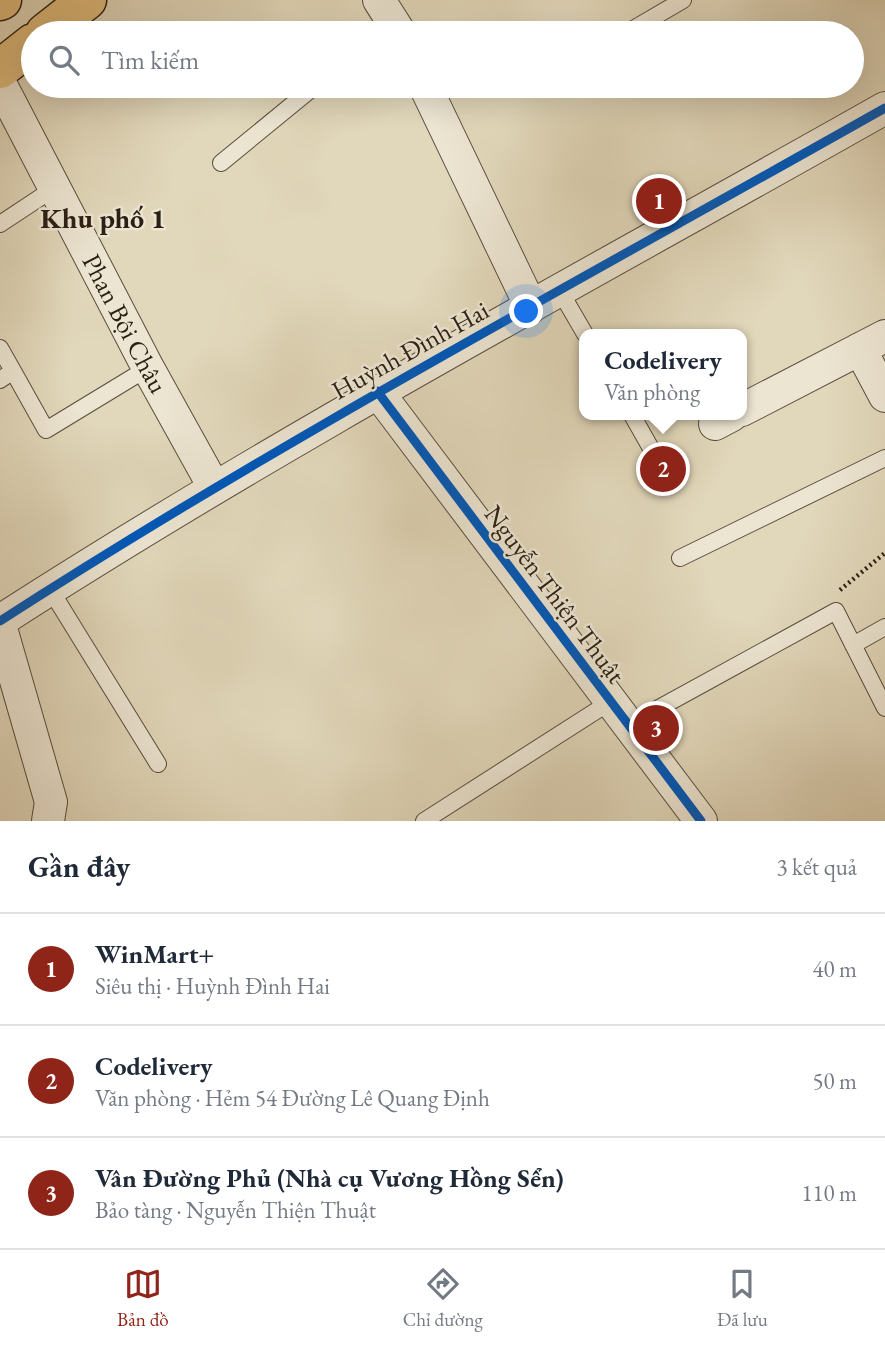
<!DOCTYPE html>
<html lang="vi">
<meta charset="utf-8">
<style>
body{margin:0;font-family:"EB Garamond",serif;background:#f2f2f3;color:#1f2937}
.you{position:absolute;left:527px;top:312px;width:24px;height:24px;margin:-18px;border:5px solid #fff;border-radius:50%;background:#1a73e8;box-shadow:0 0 0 10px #1a73e833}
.badge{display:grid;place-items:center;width:46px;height:46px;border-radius:50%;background:#8f2418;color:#fff;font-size:23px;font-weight:700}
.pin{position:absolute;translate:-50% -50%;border:4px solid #fff;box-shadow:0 2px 7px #0006}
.popup{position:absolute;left:579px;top:329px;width:168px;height:91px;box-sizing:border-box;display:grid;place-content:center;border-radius:14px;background:#fff;filter:drop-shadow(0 2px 5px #0005);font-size:23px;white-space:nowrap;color:#747a83}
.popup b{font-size:26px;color:#1f2937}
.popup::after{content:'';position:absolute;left:50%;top:100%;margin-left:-14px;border:14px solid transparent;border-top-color:#fff}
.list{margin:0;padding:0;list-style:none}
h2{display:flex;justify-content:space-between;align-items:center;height:91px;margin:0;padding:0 28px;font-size:30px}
h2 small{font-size:23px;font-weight:400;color:#747a83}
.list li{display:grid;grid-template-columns:46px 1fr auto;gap:21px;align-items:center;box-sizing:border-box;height:112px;padding:0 28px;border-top:2px solid #e0e1e3}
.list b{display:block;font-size:26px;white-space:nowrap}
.list p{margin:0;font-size:23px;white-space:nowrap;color:#747a83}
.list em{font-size:23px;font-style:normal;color:#747a83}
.icon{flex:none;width:38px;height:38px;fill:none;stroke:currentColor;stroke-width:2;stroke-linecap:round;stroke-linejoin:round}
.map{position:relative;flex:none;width:885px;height:821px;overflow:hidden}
.search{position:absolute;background:#fff;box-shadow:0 7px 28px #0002;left:21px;right:21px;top:21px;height:77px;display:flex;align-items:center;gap:18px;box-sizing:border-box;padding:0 24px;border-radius:38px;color:#747a83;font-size:26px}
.sheet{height:427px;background:#fff}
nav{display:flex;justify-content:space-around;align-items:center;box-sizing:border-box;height:98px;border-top:2px solid #e0e1e3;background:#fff;font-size:19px;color:#747a83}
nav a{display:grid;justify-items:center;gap:4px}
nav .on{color:#8f2418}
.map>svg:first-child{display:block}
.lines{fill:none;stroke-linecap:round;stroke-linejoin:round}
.lane-casing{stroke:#584e3e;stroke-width:18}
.street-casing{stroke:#584e3e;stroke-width:34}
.primary-casing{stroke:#2b2015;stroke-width:41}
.path{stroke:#2b2015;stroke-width:4.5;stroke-dasharray:2 3.5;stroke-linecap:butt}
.lane{stroke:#ece5d2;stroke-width:16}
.street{stroke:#ece5d2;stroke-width:32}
.primary{stroke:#e0bc7d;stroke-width:38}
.cycleway-casing{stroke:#ece5d2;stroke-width:13}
.cycleway{stroke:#0057b8;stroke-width:9}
.labels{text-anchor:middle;stroke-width:5;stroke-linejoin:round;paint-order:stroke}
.street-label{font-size:26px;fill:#2b2015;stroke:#ece5d2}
.neighbourhood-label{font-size:28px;font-weight:bold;fill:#2b2015;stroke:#ece5d2}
</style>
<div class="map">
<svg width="885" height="821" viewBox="0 0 885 821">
<rect width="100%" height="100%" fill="#e1d7ba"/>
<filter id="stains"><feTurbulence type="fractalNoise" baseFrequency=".00286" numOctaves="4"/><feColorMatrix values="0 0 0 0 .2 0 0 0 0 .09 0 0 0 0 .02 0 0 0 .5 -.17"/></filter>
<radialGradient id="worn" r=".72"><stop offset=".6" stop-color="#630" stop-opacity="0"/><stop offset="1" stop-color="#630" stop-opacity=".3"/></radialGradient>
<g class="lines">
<!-- lane casing -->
<g class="lane-casing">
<path id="lane" d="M630,31L683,0
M221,163L315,86
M0,224L56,187
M560,291L585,334
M0,348L13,371L0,380
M13,371L46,430L148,368
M632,415L657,459
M680,558L885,458
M50,589L158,764
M853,645L885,627
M628,725L836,611L885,708
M424,821L610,702"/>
</g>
<!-- street casing -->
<g class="street-casing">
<g id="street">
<path d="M379,0L400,33"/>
<path id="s1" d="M0,83L148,368L214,487"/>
<path d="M425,86L531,307"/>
<path d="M860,349L885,396"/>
<path d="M377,391L701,821"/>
<path d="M742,410L885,336"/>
<path d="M715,424L732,415"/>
<path d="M0,621C287,436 588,276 885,108"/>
<path d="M0,625L51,802L48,821"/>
</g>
</g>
<!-- primary casing -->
<g class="primary-casing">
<path id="primary" d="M0,1L2,0
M45,33L87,0
M0,69L33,43"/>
</g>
<!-- path -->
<path class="path" d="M840,590L885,553"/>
<!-- lane -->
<use href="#lane" class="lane"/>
<!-- street -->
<use href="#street" class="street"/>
<!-- primary -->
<use href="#primary" class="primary"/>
<!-- cycleway casing -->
<g class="cycleway-casing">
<path id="cycleway" d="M377,391L701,821
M0,621C287,436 588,276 885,108"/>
</g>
<!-- cycleway -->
<use href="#cycleway" class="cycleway"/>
</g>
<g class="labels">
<!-- street labels -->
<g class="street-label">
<text dy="9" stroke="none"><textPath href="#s1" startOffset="271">Phan Bội Châu</textPath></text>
<text transform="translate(410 350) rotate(-29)" y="9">Huỳnh Đình Hai</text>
<text transform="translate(555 594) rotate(53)" y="9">Nguyễn Thiện Thuật</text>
</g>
<!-- neighbourhood labels -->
<g class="neighbourhood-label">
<text x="103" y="228">Khu phố 1</text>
</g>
</g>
<rect width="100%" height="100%" filter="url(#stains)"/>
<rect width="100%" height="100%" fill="url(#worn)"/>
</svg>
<div class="you"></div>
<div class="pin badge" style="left:659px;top:201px">1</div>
<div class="pin badge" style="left:663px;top:469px">2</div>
<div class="popup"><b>Codelivery</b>Văn phòng</div>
<div class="pin badge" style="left:656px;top:728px">3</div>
<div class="search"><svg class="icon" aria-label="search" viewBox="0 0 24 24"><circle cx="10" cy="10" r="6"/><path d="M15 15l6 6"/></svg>Tìm kiếm</div>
</div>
<section class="sheet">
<h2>Gần đây<small>3 kết quả</small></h2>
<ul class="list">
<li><span class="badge">1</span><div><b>WinMart+</b><p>Siêu thị · Huỳnh Đình Hai</p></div><em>40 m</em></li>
<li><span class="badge">2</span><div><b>Codelivery</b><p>Văn phòng · Hẻm 54 Đường Lê Quang Định</p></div><em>50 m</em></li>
<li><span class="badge">3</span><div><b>Vân Đường Phủ (Nhà cụ Vương Hồng Sển)</b><p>Bảo tàng · Nguyễn Thiện Thuật</p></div><em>110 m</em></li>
</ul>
</section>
<nav>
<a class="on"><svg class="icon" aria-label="map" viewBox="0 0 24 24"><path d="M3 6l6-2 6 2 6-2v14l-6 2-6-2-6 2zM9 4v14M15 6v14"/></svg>Bản đồ</a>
<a><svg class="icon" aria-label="directions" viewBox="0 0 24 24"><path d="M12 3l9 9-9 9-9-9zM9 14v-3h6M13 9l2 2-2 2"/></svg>Chỉ đường</a>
<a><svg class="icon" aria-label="saved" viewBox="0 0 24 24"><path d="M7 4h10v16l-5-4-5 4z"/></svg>Đã lưu</a>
</nav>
